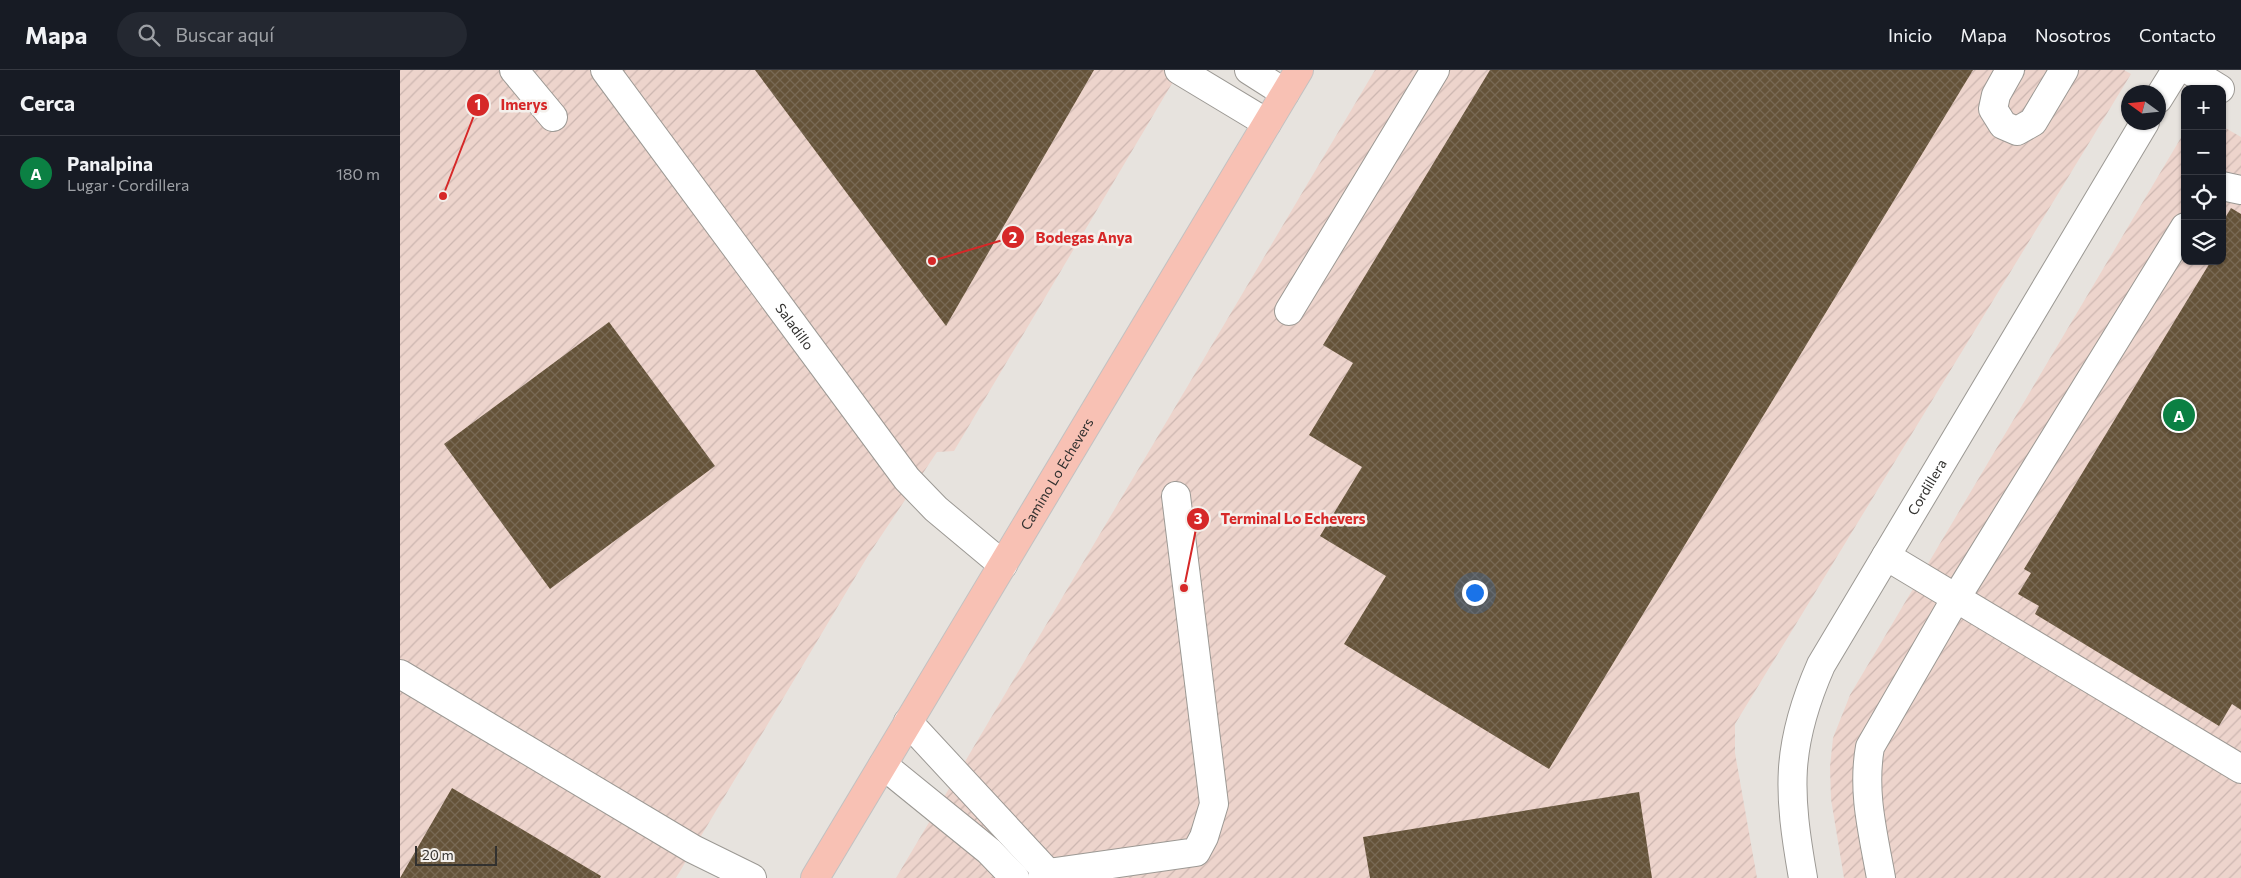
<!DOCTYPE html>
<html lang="es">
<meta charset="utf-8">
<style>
body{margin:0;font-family:Commissioner,sans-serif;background:#242831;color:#f1f3f6}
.controls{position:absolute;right:15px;top:15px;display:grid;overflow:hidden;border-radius:10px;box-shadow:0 1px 4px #0004}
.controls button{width:45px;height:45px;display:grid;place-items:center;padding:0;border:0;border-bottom:1px solid #363941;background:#171b24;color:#f1f3f6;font:25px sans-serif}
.compass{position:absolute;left:1721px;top:15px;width:45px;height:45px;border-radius:50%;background:#171b24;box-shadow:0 1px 4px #0004;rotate:285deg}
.scale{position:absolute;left:15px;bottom:12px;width:82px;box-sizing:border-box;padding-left:5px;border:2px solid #32312f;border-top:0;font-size:14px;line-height:18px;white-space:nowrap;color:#32312f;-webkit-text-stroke:4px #f4f0ec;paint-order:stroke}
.you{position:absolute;left:1074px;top:522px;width:18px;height:18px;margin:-12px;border:4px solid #fff;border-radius:50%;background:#1a73e8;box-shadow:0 0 0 8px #1a73e833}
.badge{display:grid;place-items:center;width:32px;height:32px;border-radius:50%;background:#0b8043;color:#fff;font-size:16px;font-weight:700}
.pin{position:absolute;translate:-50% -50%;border:2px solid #fff;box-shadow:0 1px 5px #0006}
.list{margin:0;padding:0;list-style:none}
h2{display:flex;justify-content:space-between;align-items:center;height:65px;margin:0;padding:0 20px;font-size:21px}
h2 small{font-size:16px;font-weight:400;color:#9ea1a6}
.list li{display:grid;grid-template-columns:32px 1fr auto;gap:15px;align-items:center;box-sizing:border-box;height:75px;padding:0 20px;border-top:1px solid #363941}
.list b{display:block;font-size:19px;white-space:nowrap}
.list p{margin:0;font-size:16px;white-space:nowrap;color:#9ea1a6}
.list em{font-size:16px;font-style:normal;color:#9ea1a6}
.icon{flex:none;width:28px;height:28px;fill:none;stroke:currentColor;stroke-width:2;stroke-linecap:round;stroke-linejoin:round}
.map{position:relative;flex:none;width:1841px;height:808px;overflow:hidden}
header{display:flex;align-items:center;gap:30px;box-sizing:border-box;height:70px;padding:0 25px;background:#171b24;border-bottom:1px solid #363941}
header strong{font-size:24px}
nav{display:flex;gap:28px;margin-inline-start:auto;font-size:18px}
.search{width:350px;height:45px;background:#242831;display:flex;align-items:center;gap:12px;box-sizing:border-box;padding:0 18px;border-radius:28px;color:#9ea1a6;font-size:19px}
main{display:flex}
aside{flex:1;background:#171b24}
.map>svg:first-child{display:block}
.industrial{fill:url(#industrial-furrows)}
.building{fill:url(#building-cross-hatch)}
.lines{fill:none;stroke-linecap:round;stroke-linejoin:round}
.minor-casing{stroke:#9c9994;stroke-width:30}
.major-casing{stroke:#c2c1c1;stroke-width:30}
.minor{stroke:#fff;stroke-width:28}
.major{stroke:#f8c1b4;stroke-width:28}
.labels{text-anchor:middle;stroke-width:5;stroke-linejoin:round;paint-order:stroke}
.street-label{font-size:14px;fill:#32312f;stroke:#f4f0ec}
.leader{fill:none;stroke:#d62828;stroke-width:2}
.callout-dot{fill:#d62828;stroke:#f4f0ec;stroke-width:2}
.mark-label{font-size:15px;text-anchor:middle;font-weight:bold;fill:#fff}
.callout-label{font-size:15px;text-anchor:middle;font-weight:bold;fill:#d62828;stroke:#f4f0ec;stroke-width:5;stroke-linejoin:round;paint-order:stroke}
</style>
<header>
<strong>Mapa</strong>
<div class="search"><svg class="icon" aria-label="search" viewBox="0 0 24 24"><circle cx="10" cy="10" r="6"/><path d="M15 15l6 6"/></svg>Buscar aquí</div>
<nav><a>Inicio</a><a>Mapa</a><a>Nosotros</a><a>Contacto</a></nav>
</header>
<main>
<aside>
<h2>Cerca<small></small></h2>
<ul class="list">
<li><span class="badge">A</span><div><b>Panalpina</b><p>Lugar · Cordillera</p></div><em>180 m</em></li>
</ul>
</aside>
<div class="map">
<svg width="1841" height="808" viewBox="0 0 1841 808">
<defs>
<pattern id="industrial-furrows" width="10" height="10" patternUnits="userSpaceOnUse" patternTransform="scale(1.25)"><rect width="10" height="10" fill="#edd4cc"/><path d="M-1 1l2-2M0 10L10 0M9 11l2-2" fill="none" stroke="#ccb6b0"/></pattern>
<pattern id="building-cross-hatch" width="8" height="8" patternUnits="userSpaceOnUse" patternTransform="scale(1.25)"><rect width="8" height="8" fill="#655339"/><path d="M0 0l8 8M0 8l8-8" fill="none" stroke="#786954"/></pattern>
</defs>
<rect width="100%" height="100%" fill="#e7e3de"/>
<!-- industrial -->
<path class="industrial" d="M0,0H780L554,381L537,382L469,484L276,808H0Z
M975,0H1724L1731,4L1335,654V683L1357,808H496Z
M1822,56L1841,67V808H1444L1431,729L1430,697L1433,668L1450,625L1785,61V191H1822Z"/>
<!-- building -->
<path class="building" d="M355,0H694L546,256Z
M1090,0H1573L1149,699L944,574L986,506L920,466L962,397L909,365L953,293L923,275Z
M1831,138L1841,144V640L1832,634L1819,656L1635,544L1639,536L1618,524L1631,503L1624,499L1811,191H1822L1824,169L1822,153Z
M209,252L315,396L150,519L44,374Z
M52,718L201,806L200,808H0Z
M1239,722L1252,808H970L963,767Z"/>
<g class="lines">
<!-- minor casing -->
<g class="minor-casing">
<g id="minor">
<path d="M114,0L153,47"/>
<path id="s1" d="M205,0L507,409L536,439L603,495"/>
<path d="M779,0L867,53"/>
<path d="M849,0L885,23"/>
<path d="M1610,0L1596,25L1593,39L1603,55L1617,61L1633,52L1664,0"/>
<path d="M1789,0L1820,19"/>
<path d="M1758,29L1776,0"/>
<path d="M1822,116L1841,120"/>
<path d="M889,241L1035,0"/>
<path d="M1486,486L1841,699"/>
<path d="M0,604L293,779L352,808"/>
<path d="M508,652L648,803"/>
<path d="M483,695L589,781L615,808"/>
<path d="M642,808L648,803L796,782L804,767L814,734L776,426"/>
<path id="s2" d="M1403,808C1388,722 1385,677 1421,595L1745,52"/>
<path d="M1481,808C1473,763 1462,722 1470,677L1556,528L1785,157"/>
</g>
</g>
<!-- major casing -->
<g class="major-casing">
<g id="major">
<path id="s3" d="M415,808L899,0"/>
</g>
</g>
<!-- minor -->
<use href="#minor" class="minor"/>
<!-- major -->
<use href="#major" class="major"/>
</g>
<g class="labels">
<!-- street labels -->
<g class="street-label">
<text dy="5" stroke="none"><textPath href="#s1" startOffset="319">Saladillo</textPath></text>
<text dy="5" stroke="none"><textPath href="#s3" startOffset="471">Camino Lo Echevers</textPath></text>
<text dy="5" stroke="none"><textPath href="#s2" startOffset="425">Cordillera</textPath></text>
</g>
</g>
<!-- callouts -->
<path class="leader" d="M43 126L78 35M532 191L613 167M784 518L798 449"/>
<g class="callout-dot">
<circle cx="43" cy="126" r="5"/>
<circle cx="532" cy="191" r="5"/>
<circle cx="784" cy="518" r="5"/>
<circle cx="78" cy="35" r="12"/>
<circle cx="613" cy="167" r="12"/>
<circle cx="798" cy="449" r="12"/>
</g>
<g class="mark-label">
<text x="78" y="40">1</text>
<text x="613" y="173">2</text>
<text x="798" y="454">3</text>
</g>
<g class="callout-label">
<text x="124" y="40">Imerys</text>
<text x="684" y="173">Bodegas Anya</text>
<text x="893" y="454">Terminal Lo Echevers</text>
</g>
</svg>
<div class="controls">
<button>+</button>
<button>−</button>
<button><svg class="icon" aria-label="locate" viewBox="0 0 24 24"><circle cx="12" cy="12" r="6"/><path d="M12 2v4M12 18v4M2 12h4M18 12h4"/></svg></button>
<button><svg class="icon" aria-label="layers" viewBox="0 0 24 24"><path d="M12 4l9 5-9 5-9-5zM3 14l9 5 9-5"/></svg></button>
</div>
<svg class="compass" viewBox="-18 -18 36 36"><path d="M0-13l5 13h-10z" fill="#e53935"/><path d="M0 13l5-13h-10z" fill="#9ea1a6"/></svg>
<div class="scale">20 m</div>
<div class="you"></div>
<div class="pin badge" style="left:1779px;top:345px">A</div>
</div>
</main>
